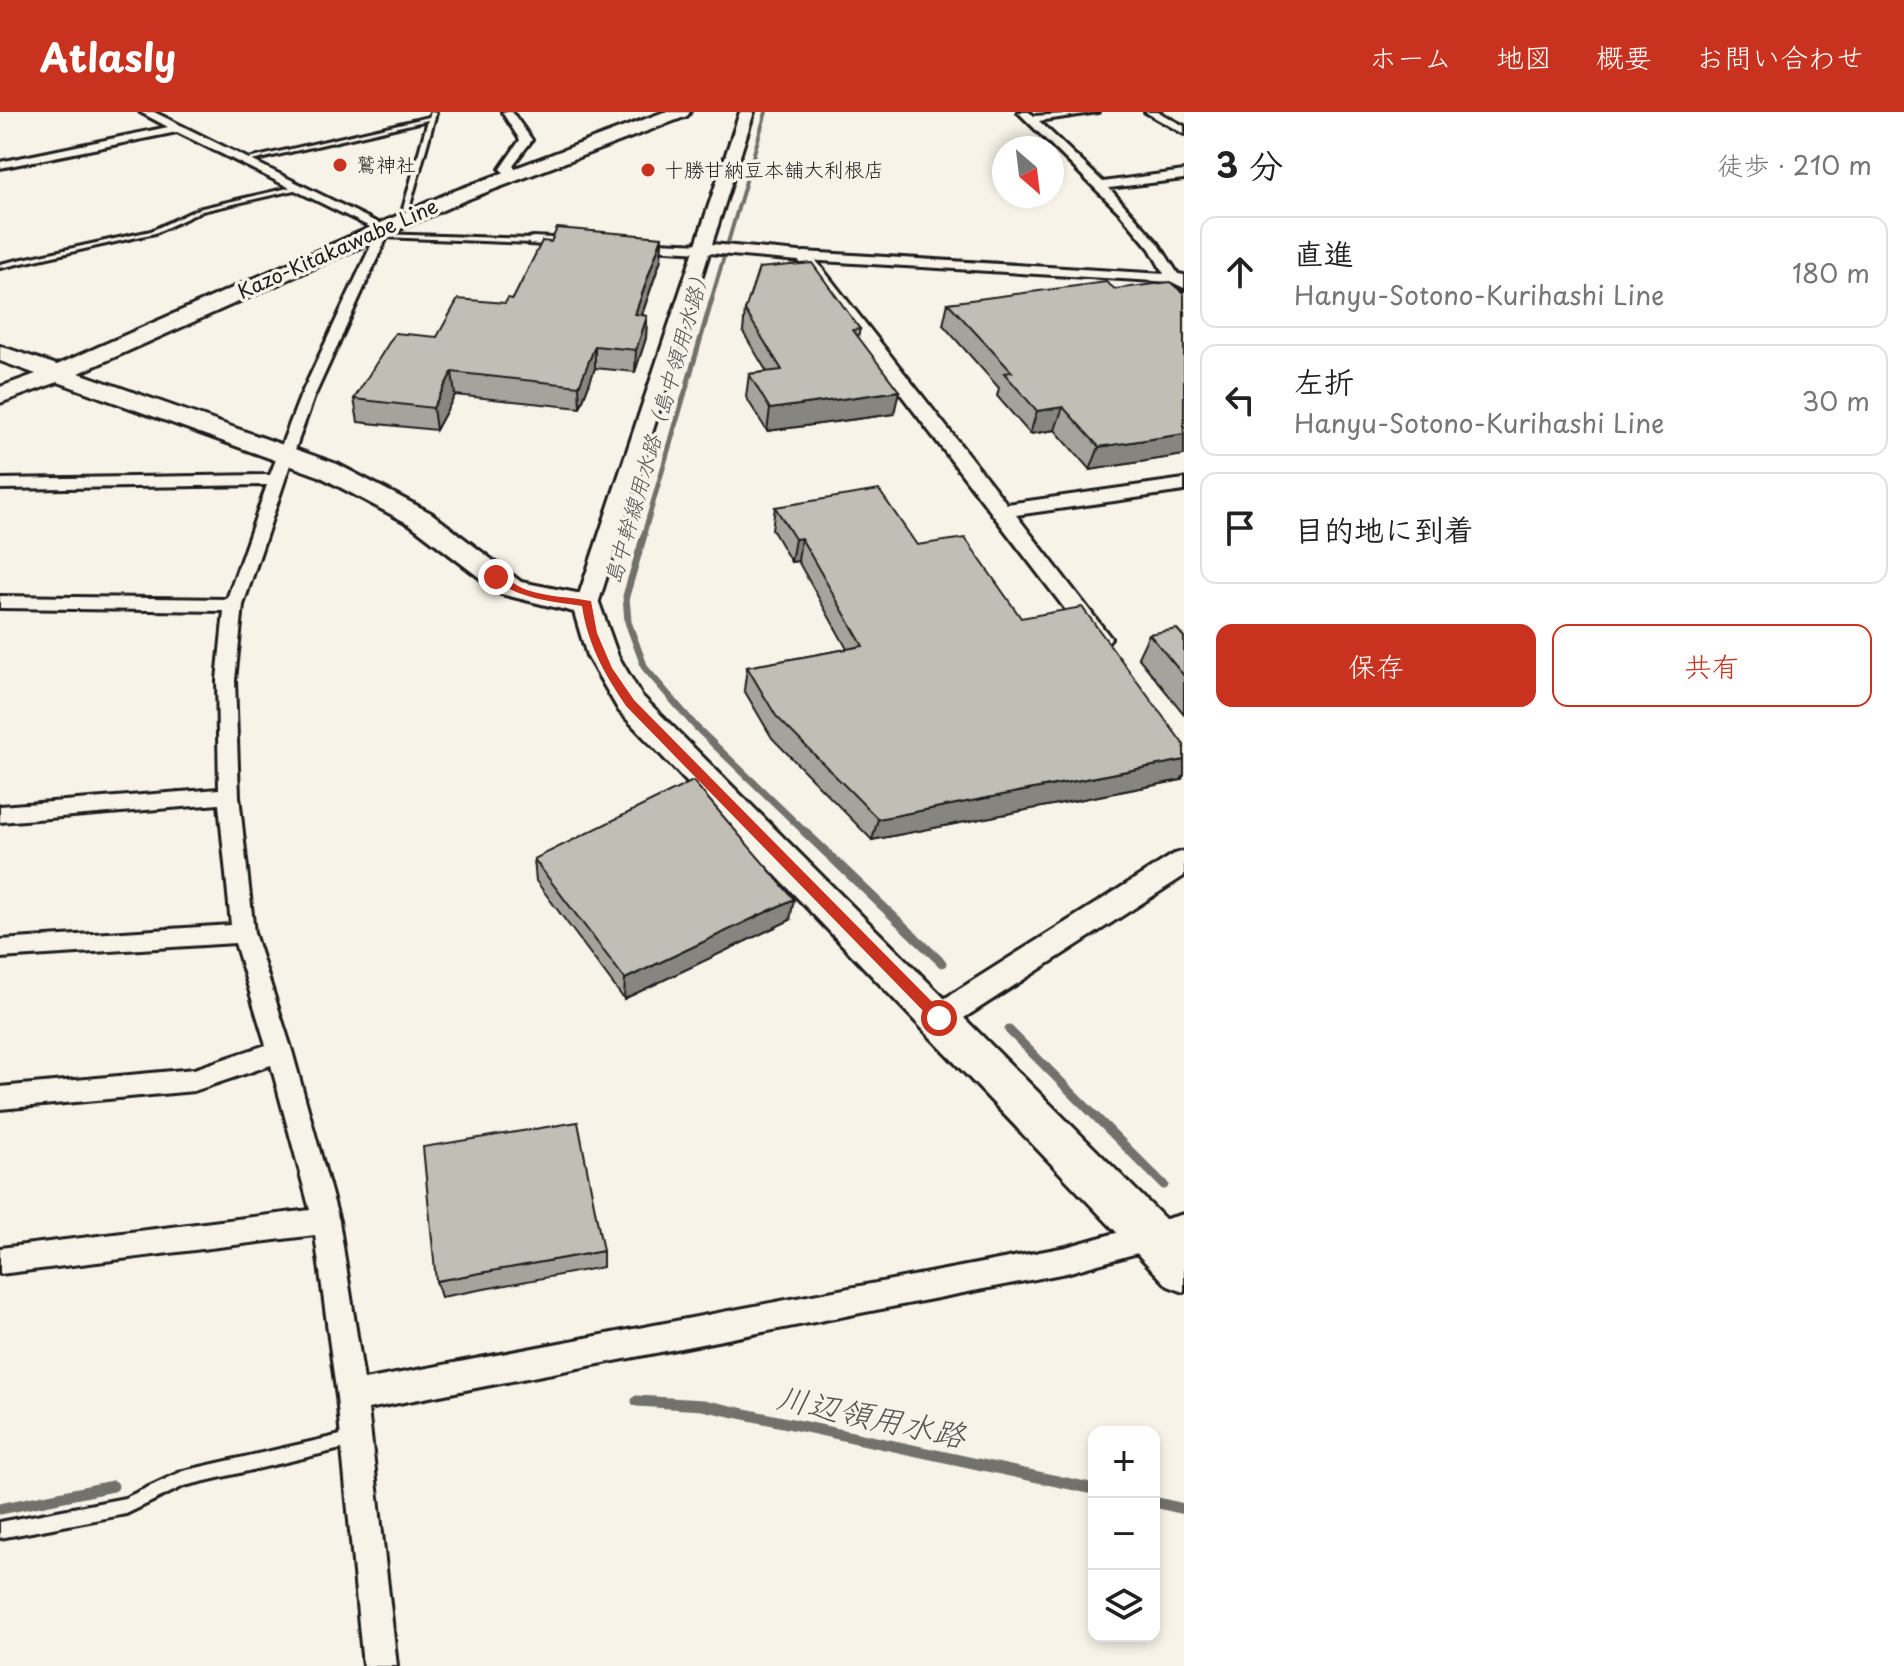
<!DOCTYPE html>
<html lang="ja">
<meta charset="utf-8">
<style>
body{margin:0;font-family:"Playpen Sans","Klee One",sans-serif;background:#f2f2f2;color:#222}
.controls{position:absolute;right:24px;bottom:24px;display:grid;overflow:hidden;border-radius:16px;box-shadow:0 4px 12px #0003}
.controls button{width:72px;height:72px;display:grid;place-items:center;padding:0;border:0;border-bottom:2px solid #e0e0e0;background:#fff;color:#222;font:40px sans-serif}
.compass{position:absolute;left:992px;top:24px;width:72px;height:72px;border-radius:50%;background:#fff;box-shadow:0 4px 12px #0003;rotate:152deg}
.stop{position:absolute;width:24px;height:24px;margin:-18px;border:6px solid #c8321e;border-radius:50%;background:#fff}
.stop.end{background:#c8321e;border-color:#fff;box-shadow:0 2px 8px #0008}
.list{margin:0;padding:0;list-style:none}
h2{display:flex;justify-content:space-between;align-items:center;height:104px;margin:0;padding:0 32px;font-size:34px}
h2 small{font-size:26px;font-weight:400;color:#767676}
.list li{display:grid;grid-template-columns:52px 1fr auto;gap:24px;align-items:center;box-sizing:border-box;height:112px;margin:0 16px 16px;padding:0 16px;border:2px solid #e0e0e0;border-radius:16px}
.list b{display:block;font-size:30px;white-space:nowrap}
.list p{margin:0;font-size:26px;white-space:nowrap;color:#767676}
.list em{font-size:26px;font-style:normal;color:#767676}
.actions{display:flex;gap:16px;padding:24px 32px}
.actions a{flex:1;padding:18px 0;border:2px solid #c8321e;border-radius:16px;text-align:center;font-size:28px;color:#c8321e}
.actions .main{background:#c8321e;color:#fff}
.icon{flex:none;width:44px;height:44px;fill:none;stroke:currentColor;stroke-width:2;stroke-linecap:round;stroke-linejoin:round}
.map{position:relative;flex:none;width:1184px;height:1554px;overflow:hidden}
header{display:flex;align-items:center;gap:48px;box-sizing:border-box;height:112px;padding:0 40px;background:#c8321e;color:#fff}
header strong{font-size:38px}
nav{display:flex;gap:44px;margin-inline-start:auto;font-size:28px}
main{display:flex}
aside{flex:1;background:#fff}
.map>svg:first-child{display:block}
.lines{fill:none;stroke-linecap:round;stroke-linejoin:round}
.stream-far4{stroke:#72716c;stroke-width:4}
.stream-far3{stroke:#72716c;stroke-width:5}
.stream-far2{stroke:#72716c;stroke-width:7}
.stream-far1{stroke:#72716c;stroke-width:9}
.stream{stroke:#72716c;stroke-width:11}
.service-casing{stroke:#1c1c1c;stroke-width:6}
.minor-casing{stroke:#1c1c1c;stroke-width:6}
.tertiary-casing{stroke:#1c1c1c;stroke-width:6}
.primary-casing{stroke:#1c1c1c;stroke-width:6}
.service{fill:#f7f3e8;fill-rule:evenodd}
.minor{fill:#f7f3e8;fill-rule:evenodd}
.tertiary{fill:#f7f3e8;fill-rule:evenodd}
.primary{fill:#f7f3e8;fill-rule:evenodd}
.wall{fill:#a5a39c;stroke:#1c1c1c;stroke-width:2}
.shaded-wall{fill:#86857f;stroke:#1c1c1c;stroke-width:2}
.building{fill:#c0beb5;stroke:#1c1c1c;stroke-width:2}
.route{fill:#c8321e}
.poi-dot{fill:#c8321e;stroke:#f7f3e8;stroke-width:3}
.labels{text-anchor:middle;stroke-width:7;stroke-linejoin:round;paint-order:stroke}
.far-poi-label{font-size:20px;fill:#1c1c1c;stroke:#f7f3e8;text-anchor:start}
.far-street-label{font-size:20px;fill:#1c1c1c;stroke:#f7f3e8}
.far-water-label{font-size:22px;font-style:italic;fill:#565452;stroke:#f7f3e8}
.near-water-label{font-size:32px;font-style:italic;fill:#565452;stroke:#f7f3e8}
</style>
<header>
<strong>Atlasly</strong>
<nav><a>ホーム</a><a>地図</a><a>概要</a><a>お問い合わせ</a></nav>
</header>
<main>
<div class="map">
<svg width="1184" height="1554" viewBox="0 0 1184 1554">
<rect width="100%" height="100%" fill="#f7f3e8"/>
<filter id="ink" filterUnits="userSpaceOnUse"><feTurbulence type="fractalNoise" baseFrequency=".0125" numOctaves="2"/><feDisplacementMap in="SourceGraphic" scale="16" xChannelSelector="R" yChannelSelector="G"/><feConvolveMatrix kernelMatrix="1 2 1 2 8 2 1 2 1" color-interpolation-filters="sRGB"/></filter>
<g filter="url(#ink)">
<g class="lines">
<!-- stream-far4 -->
<path class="stream-far4" d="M711,189L766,0"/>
<!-- stream-far3 -->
<path class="stream-far3" d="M643,425L712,187"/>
<!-- stream-far2 -->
<path class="stream-far2" d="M644,423L626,484L628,510L645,556L696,615L806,721"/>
<!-- stream-far1 -->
<path class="stream-far1" d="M804,719L942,851
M1009,918L1164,1073"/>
<!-- stream -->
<path class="stream" d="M637,1289L703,1293L1094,1377
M1154,1390L1184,1397
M0,1397L113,1374"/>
<!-- service casing -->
<g class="service-casing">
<path id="service" d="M431,0L436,1L409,97L415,102V104H411L403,97L428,8L247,50L244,48L429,5Z
M301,73L303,74V76L202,99L155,121L0,156V152L151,119L198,97Z
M380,122L533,127L536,129L533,131L382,125L379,123Z
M354,1320L359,1322L361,1327L359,1332L354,1334L184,1374L126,1402L0,1426V1410L125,1386L183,1359Z"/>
</g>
<!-- minor casing -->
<g class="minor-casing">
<path id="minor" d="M140,0H154L388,116V123L314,285L298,329L243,493L235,568L239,684L254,821L292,939L339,1109L364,1268L1066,1135L1184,1102V1128L1066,1161L368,1297L397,1554H363L337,1285L315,1123L0,1162V1136L310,1098L271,953L194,979L0,997V975L194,957L266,933L235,831L0,846V828L231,813L219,692L0,710V694L219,677L217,568L224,499L0,496V484L227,487L267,373L0,377V367L270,363L300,285L376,123V118L177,20L0,56V50L168,15Z
M502,0H512L532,28L513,53L517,62L511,66L500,57L520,28Z
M1018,0H1029L1033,4L1098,0L1039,9L1103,70L1184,59V67L1109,76L1158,131L1178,162L1184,163V176L1172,170L804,148L798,144L804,140L1164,162L1150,137L1120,101Z
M1145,0H1158L1184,14V22Z
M533,125L572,127L578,131L572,135L529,132V126Z
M634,129L703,132L709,136L703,140L630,136V130Z"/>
</g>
<!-- tertiary casing -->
<g class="tertiary-casing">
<path id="tertiary" d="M740,0H754L712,132L810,141L1007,392L1184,367V379L1016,403L1107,521L1111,526L1107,531H1091L799,149L709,141L598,492L595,497H579L576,492Z
M1184,739V764L950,915L939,919L928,915L924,906L928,897L1174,742Z"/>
</g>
<!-- primary casing -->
<g class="primary-casing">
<path id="primary" d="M664,0H690L687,4L463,89L79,261L337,352L431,401L521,470L597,485L618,544L641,583L1184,1126V1180L1168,1174L619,599L587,544L574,500L501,482L411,413L319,364L58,270L0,291V275L36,262L0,249V234L57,253L449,81Z"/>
</g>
<!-- service -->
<use href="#service" class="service"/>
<!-- minor -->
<use href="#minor" class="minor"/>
<!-- tertiary -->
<use href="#tertiary" class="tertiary"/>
<!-- primary -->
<use href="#primary" class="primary"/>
</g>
<!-- wall -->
<path class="wall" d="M662,125L661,147L642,203L647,204L646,226L635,260L595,256L580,296L455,283L436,318L358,310L354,287L437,225L513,187L551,130Z
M1115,177L1184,179V343L1090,358L1055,318L1030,322L997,284L999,276L943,213L948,191Z
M745,198L860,217L858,225L894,302L767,319L746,285L749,262L767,260L743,220Z
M775,395L917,433L1021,506L1184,633V663L1181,668L872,728L772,626L744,578L747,555L847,537L798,449L791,450L772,417Z
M1149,522L1184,525V602L1138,545Z
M534,747L790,808L624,887L536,769Z
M603,1139V1155L441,1185L436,1169Z"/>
<!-- shaded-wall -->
<path class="shaded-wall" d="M662,125L661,147L634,225L635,202Z
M647,204L646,226L635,260L636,238Z
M595,234V256L580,296L579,274Z
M452,260L455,283L436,318L433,296Z
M899,279L894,302L767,319L770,297Z
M1063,295L1055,318L1030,322L1037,299Z
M1184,322V343L1090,358L1099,335Z
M801,426L798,449L791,450L795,427Z
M1184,648V663L1181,668L872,728L878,707Z
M794,787L790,808L624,887L625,867Z"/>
<!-- building -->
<path class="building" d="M557,116L662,125L635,202L647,204L636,238L595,234L579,274L452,260L433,296L354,287L395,221L437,225L458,187L505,191L508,186L513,187L542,129L551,130Z
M812,151L860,217L853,218L899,279L770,297L749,262L782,258L745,198L759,156Z
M1106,170L1115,177L1170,170L1182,180L1184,179V322L1099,335L1063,295L1037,299L1004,261L1012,260L948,191Z
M879,378L917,433L965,426L1021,506L1082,495L1184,633V648L878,707L776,604L747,555L863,534L801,426L795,427L775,395Z
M1177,517L1184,525V564L1149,522Z
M693,669L794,787L625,867L534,747Z
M578,1010L603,1139L436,1169L423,1035Z"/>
</g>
<!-- route -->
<path class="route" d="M493,463C504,462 515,474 527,478C547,485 570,485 591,489L597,521L612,556L634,588L944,902V910H934L626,594C604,561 588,533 582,494C550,489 520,487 493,467Z"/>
<!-- markers -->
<g class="poi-dot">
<circle cx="340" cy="53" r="8"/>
<circle cx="648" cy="58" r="8"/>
</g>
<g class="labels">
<!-- far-poi labels -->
<g class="far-poi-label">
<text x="356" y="60">鷲神社</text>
<text x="664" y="65">十勝甘納豆本舗大利根店</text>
</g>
<!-- far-street labels -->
<g class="far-street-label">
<text transform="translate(338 137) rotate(-24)" y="7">Kazo-Kitakawabe Line</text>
</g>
<!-- far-water labels -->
<g class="far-water-label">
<text transform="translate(657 313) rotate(-74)" y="8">島中幹線用水路（島中領用水路）</text>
</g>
<!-- near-water labels -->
<g class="near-water-label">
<text transform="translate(871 1305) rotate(12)" y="11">川辺領用水路</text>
</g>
</g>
</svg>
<div class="controls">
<button>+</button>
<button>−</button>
<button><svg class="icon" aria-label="layers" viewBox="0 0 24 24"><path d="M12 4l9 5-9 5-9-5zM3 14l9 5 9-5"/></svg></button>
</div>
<svg class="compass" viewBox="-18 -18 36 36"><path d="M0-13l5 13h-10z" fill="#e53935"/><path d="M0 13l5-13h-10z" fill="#767676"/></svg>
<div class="stop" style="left:939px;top:906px"></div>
<div class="stop end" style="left:496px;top:465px"></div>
</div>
<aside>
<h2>3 分<small>徒歩 · 210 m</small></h2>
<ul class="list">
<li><svg class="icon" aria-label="ahead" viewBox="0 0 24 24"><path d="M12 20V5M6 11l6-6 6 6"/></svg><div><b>直進</b><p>Hanyu-Sotono-Kurihashi Line</p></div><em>180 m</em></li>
<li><svg class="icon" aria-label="left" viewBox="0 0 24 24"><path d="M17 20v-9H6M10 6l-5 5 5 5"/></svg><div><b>左折</b><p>Hanyu-Sotono-Kurihashi Line</p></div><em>30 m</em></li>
<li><svg class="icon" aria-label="arrive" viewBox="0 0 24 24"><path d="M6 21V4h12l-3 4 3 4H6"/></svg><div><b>目的地に到着</b></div></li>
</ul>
<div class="actions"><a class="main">保存</a><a>共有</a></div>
</aside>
</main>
